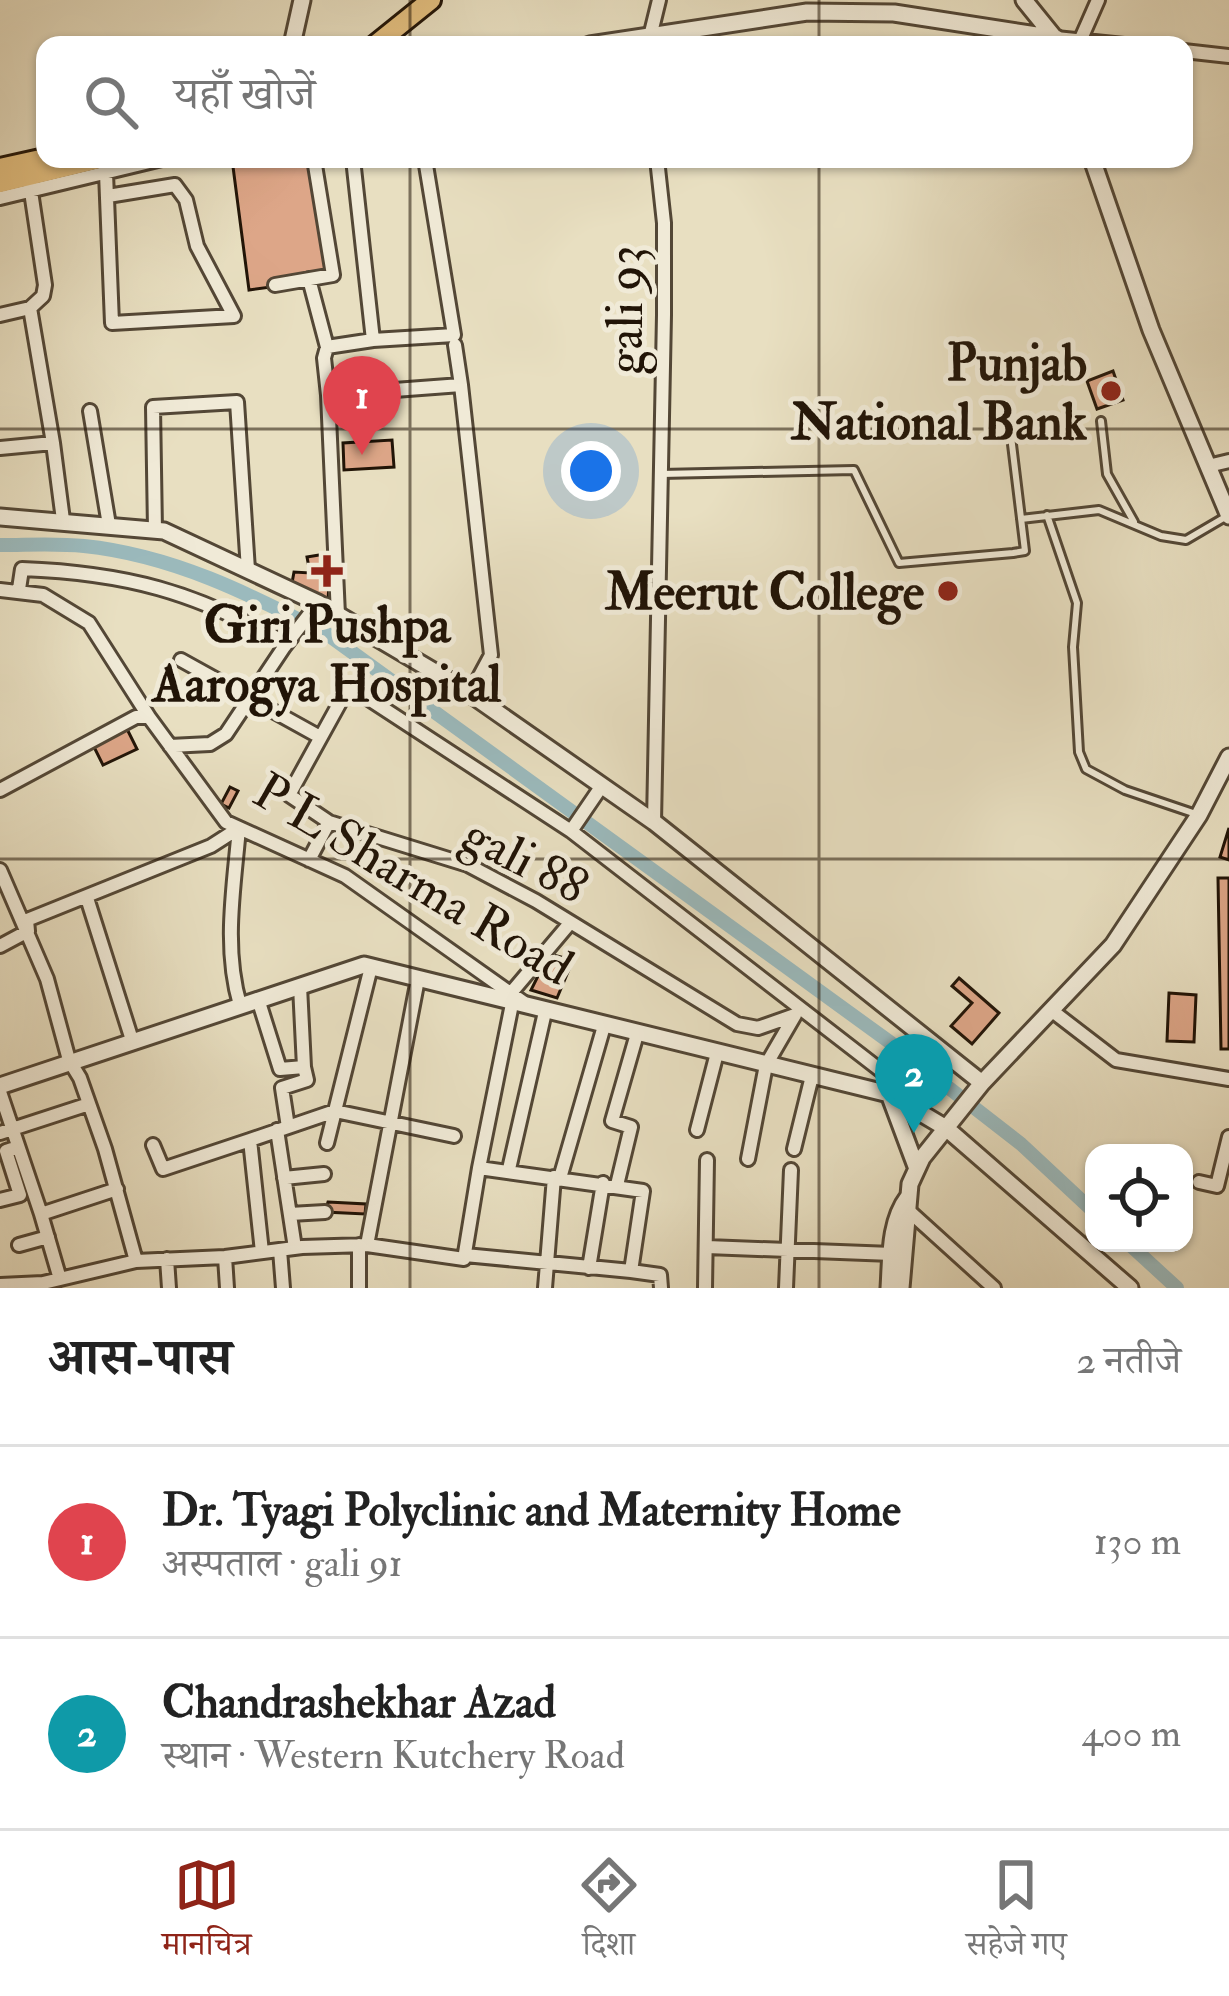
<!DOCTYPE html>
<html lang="hi">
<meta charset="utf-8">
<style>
body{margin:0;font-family:"IM FELL Double Pica","Noto Serif Devanagari",serif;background:#f6f6f6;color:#222}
.controls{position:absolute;right:36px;bottom:36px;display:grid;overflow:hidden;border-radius:24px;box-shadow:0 3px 9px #0004}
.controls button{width:108px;height:108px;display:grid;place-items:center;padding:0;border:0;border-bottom:3px solid #e0e0e0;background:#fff;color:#222;font:60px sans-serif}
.you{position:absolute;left:591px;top:471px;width:42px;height:42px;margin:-30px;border:9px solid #fff;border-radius:50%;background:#1a73e8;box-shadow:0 0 0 18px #1a73e833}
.badge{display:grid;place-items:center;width:78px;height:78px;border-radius:50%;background:#8f2418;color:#fff;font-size:39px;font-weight:700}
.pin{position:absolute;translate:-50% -99px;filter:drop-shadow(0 3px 6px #0008)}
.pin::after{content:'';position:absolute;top:63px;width:42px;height:36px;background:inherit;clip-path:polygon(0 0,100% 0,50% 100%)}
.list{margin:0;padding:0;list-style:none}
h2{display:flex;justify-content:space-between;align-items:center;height:156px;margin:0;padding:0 48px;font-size:51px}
h2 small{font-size:39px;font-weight:400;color:#767676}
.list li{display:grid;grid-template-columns:78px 1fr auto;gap:36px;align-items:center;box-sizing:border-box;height:192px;padding:0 48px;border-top:3px solid #e0e0e0}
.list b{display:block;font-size:45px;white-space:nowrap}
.list p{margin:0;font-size:39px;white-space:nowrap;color:#767676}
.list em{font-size:39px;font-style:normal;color:#767676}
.icon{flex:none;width:66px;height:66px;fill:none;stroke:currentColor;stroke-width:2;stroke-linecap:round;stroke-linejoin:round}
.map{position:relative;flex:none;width:1229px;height:1288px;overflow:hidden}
.search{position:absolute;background:#fff;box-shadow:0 3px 9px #0004;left:36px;right:36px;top:36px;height:132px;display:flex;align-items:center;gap:30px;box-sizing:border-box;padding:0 42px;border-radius:24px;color:#767676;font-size:45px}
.sheet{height:540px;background:#fff}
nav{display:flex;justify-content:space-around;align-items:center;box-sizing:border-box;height:168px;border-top:3px solid #e0e0e0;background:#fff;font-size:33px;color:#767676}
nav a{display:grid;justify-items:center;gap:6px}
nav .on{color:#8f2418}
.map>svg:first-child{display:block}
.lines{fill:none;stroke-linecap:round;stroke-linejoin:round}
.canal{stroke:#9bbabd;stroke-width:14}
.building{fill:#dda688;stroke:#211407;stroke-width:3}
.service-casing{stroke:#534736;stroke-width:12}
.minor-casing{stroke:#534736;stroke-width:18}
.tertiary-casing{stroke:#534736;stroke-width:21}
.primary-casing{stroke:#211407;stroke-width:24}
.service{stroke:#f0ead7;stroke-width:6}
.minor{stroke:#f0ead7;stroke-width:12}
.tertiary{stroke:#f0ead7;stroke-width:15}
.primary{stroke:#e4c080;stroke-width:18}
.grid{fill:none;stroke:#211407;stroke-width:3;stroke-opacity:0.55}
.poi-dot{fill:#8f2418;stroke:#f0ead7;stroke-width:4.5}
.labels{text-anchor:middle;stroke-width:10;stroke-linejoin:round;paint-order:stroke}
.street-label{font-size:51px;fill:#211407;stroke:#f0ead7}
.poi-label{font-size:51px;font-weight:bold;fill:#211407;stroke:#f0ead7;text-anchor:end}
</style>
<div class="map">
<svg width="1229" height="1288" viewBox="0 0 1229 1288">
<rect width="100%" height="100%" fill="#e8dfc1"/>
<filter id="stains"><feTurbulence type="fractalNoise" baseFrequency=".00167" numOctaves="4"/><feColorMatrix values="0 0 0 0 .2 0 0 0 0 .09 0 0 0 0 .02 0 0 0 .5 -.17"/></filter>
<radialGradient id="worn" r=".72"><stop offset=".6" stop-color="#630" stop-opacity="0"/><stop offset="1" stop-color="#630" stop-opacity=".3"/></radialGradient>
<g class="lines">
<!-- canal -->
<path class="canal" d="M0,545C28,545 56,543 84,546C172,555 250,594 327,634L891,1043L1021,1144L1094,1212
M1128,1243L1177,1288"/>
</g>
<!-- building -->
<path class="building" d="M232,159H307L331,279L249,290Z
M1113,371L1123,400L1097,409L1087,381Z
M392,440L394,467L344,470L343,443Z
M331,553L328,600L292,583L294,572L310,573L307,557Z
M127,729L137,749L103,765L93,745Z
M230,787L238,791L229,808L221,804Z
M1229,828V860L1220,857Z
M1218,878H1229V1049H1221Z
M549,954L573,960L557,998L531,990Z
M959,978L999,1013L972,1044L951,1026L972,1003L952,986Z
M1169,993L1196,995L1194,1042L1167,1041Z
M328,1202L366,1204L365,1214L325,1212Z"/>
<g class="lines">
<!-- service casing -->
<g class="service-casing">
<path id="service" d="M1101,421L1107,474L1134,522
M661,474L854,470L899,563L1013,553L1025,551L1010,428
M1047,515L1077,603L1073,647L1079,752L1086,769L1125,790L1196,814
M1021,519L1099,510L1161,536L1186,540L1227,516"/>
</g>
<!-- minor casing -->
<g class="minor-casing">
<path id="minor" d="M1056,38L1124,45
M1080,41L1098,0
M648,45L659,0
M1184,51L1229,56
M353,159L373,340L454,335L425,159
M106,173L112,323L234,316L197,246L186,200L175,185L108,196
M30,185L45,285L43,296L30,308
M0,198L162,159
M309,279L327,347
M275,285L333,275L314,159
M0,315L30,308L53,443
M461,385L491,655L470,694
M328,395L324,358L327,347L373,340
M90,411L109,525
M0,448L53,443L63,520
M1208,466L1229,461
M155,530L153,407L237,402L248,570
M19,589L22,569C127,573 194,592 286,643
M0,590L43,595L89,623L149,717L226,822L345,876L523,1002
M338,615L328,395L461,385L455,345
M181,660L320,737
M170,746L210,744L226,734L284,647L318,603
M601,787L571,831L349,686L289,795L329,822L468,865L536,901L737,1024L758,1028L795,1015
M0,790L136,717H149
M654,822L664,315V223L657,159
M239,828C234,887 223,947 240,1005
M571,831L888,1076L881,1092
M309,860L329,822
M0,870L47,979L69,1060L80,1078L105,1149L136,1261
M87,898L132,1040
M0,946L28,931L27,920L211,846L239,828
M511,993L570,923
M258,999L280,1069L304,1067L300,986
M1051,1010L1116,1060L1229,1079
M0,1092L41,1214
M288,1127L282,1088L307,1080L304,1067
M277,1130L295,1248
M697,1130L717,1053
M0,1133L89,1104
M327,1143L371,967
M153,1145L163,1169L250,1140
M794,1149L812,1076
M748,1159L766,1065L795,1015
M479,1168L512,1004
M509,1169L545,1012
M284,1178L324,1174
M560,1178L604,1026
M1199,1182L1217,1186L1229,1137
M617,1185L631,1127L612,1121L637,1034
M0,1200L20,1195L6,1151L18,1147
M910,1212L994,1288
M290,1214L325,1212
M19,1245L48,1237
M367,1245L418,979
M707,1247L892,1254
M280,1250L283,1288
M262,1252L250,1140L335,1111L454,1136
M225,1257L227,1288
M167,1259L169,1288
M589,1268L603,1183
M631,1271L660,1275L661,1288
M60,1279L41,1214L117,1189
M0,1285L43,1283L136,1261L225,1257L302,1247L367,1245L464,1259L479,1168L643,1191L631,1271L465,1255
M359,1288V1245
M545,1288L554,1177
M705,1288L707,1160
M786,1288L791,1170"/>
</g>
<!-- tertiary casing -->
<g class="tertiary-casing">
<path id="tertiary" d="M1024,0L1058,42
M292,45L302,0
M590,45L807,12L894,13L1056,38
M1092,159L1151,330L1229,516
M0,517L164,531L318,603L462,688L654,822L982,1083
M0,1086L364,965L889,1094L946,1128L1130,1288
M889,1094L917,1169
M889,1288C891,1258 889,1222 908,1197
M901,1288L910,1184L922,1158L982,1083L1113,945L1199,815L1229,757"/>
</g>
<!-- primary casing -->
<g class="primary-casing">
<path id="primary" d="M375,45L431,0
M0,168L45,158
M0,183L99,159"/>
</g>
<!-- service -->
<use href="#service" class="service"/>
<!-- minor -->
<use href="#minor" class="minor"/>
<!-- tertiary -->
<use href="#tertiary" class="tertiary"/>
<!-- primary -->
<use href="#primary" class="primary"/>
</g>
<!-- grid -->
<path class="grid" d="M410,0V45M819,0V45M410,159V1288M819,159V1288M0,429H1229M0,859H1229"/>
<!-- markers -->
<g class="poi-dot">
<circle cx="1111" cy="391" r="12"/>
<path d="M321 553h12v12h12v12h-12v12h-12v-12h-12v-12h12z"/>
<circle cx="948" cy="591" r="12"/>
</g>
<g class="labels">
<!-- street labels -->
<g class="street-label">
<text transform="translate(624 310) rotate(-90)" y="18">gali 93</text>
<text transform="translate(526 859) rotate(27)" y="18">gali 88</text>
<text transform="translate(414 878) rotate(31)" y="18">P L Sharma Road</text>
</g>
<!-- poi labels -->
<g class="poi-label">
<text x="1087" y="380">Punjab<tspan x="1087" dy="59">National Bank</tspan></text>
<text x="924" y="609">Meerut College</text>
<text x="327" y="642" text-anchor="middle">Giri Pushpa<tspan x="327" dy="59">Aarogya Hospital</tspan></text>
</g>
</g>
<rect width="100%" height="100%" filter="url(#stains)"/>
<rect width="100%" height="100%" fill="url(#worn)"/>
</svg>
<div class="controls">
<button><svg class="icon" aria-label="locate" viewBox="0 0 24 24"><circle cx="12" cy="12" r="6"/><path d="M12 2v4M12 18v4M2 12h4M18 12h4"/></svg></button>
</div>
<div class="you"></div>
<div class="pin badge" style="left:362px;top:455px;background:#e0444e">1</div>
<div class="pin badge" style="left:914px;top:1133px;background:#0f9aa8">2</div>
<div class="search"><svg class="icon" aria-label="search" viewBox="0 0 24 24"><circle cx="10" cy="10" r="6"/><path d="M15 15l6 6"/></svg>यहाँ खोजें</div>
</div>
<section class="sheet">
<h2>आस-पास<small>2 नतीजे</small></h2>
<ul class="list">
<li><span class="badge" style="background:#e0444e">1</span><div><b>Dr. Tyagi Polyclinic and Maternity Home</b><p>अस्पताल · gali 91</p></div><em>130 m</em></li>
<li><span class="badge" style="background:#0f9aa8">2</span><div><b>Chandrashekhar Azad</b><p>स्थान · Western Kutchery Road</p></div><em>400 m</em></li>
</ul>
</section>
<nav>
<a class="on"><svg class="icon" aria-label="map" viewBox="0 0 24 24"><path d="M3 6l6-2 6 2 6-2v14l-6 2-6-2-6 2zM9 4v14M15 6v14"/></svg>मानचित्र</a>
<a><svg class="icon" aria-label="directions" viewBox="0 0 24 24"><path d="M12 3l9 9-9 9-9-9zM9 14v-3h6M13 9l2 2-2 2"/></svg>दिशा</a>
<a><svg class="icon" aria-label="saved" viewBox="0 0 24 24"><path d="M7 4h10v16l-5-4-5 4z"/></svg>सहेजे गए</a>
</nav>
